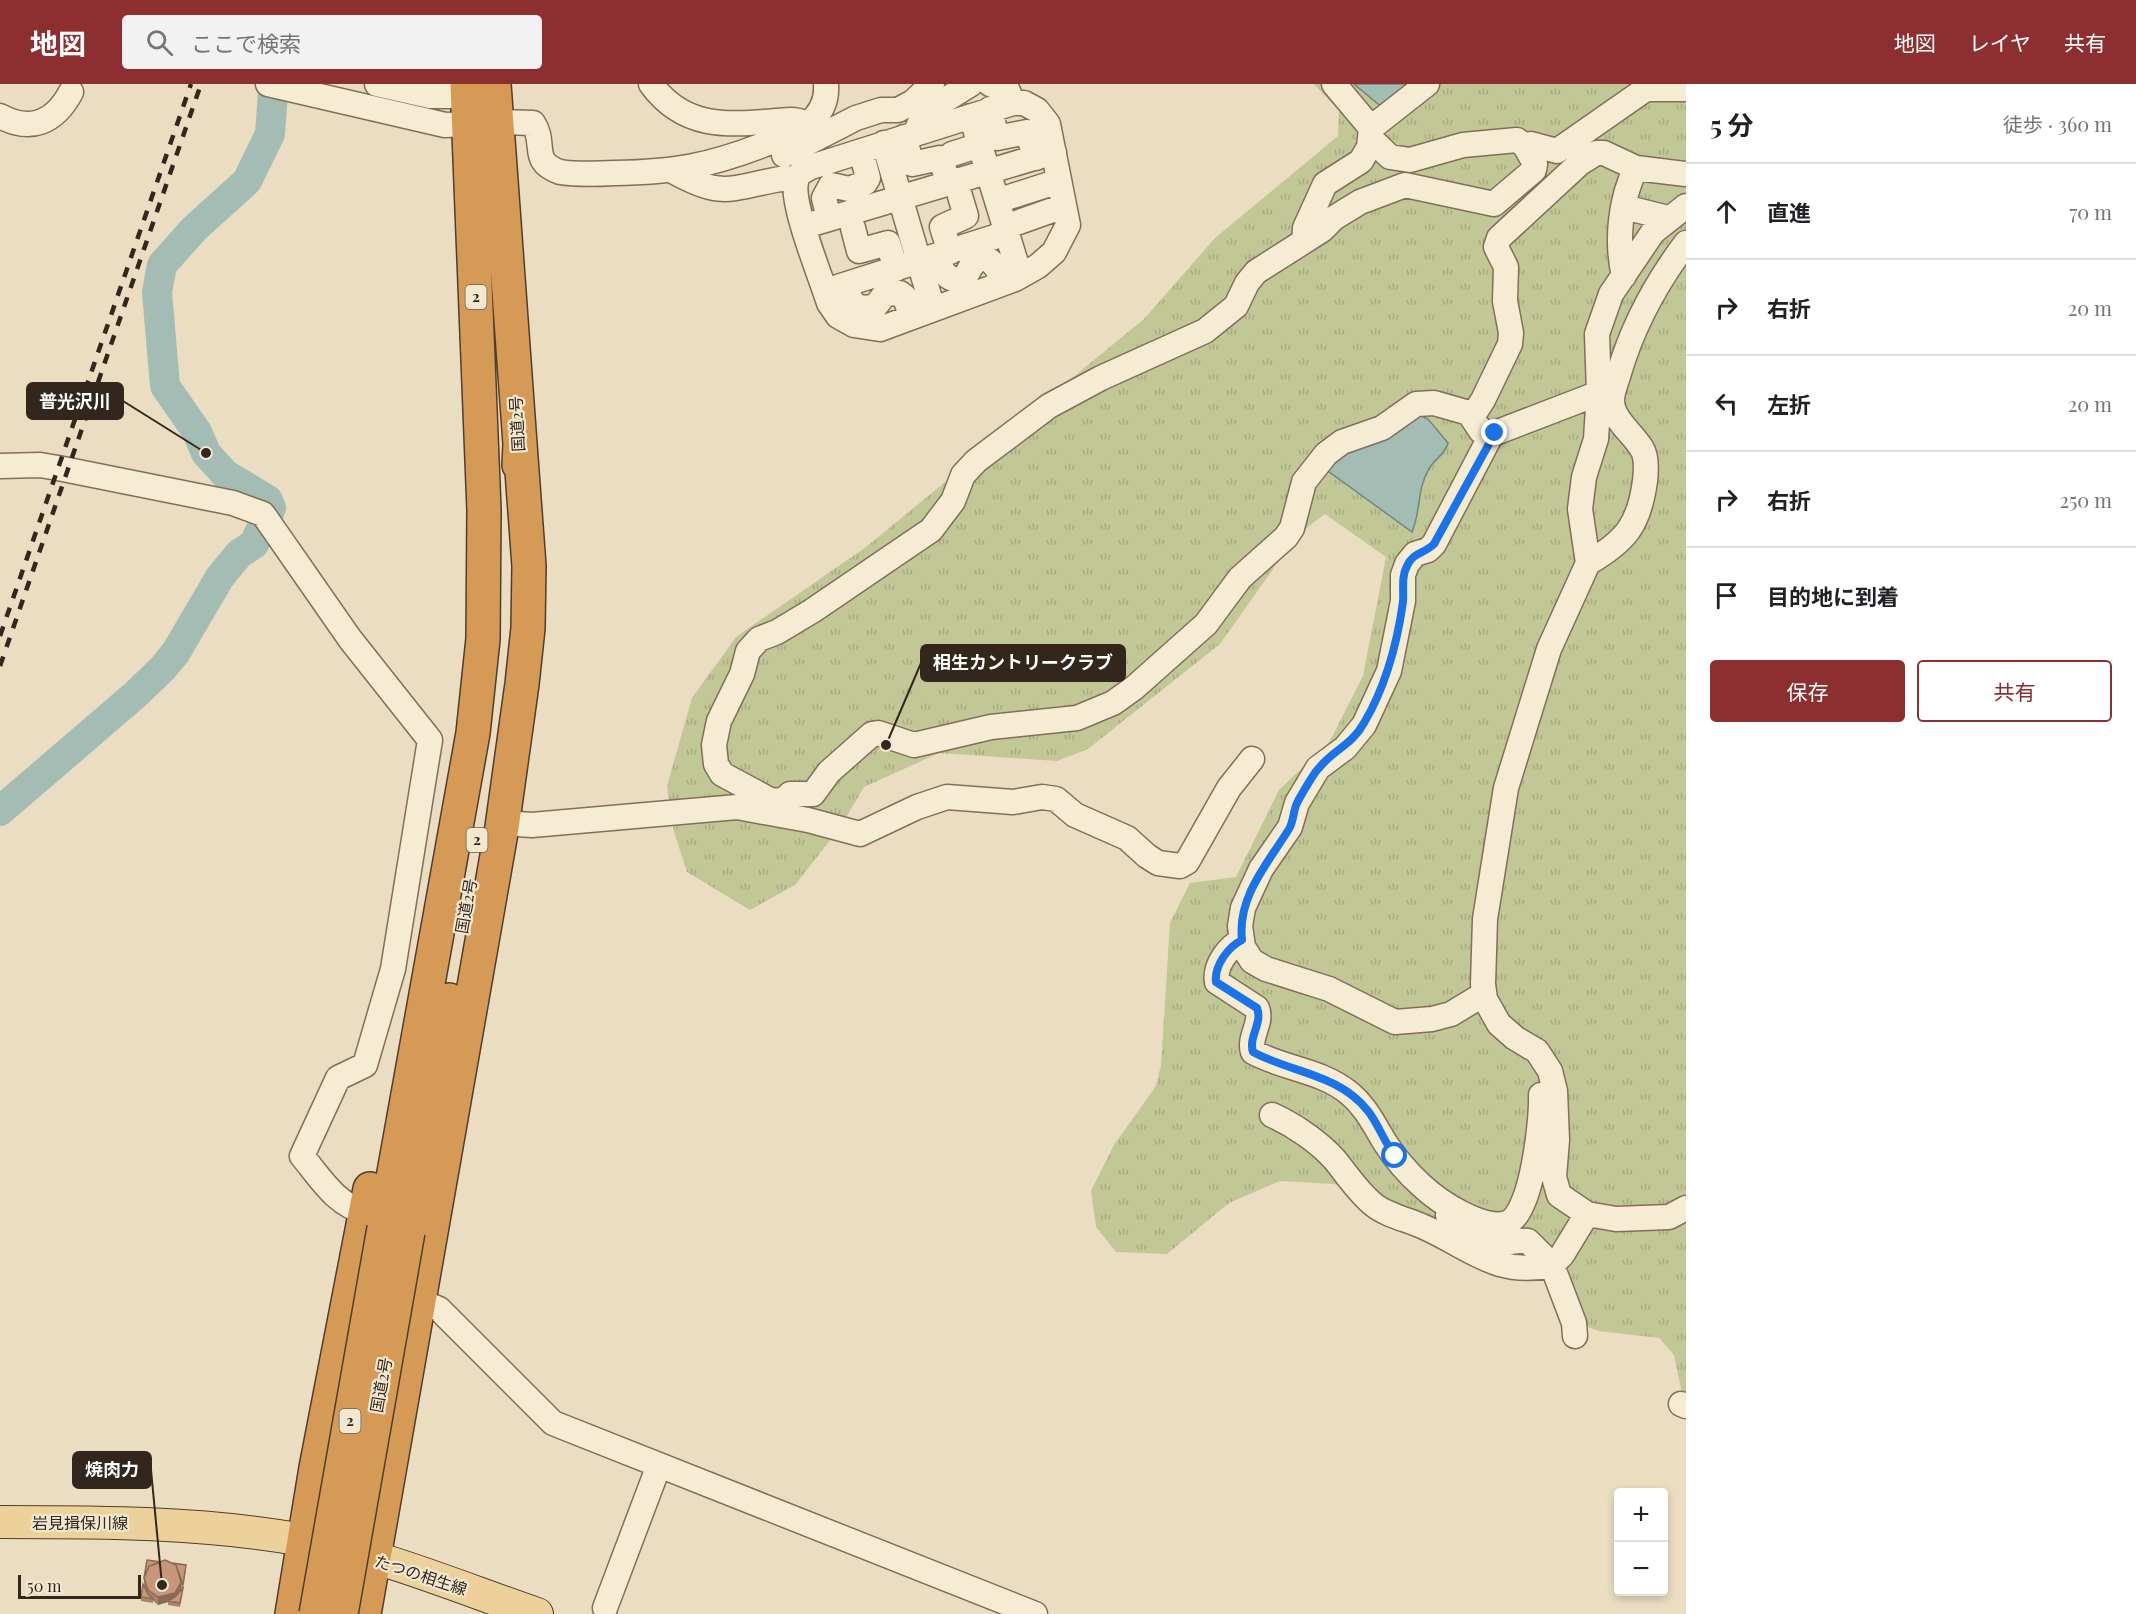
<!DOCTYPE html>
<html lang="ja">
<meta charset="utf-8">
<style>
body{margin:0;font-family:"Playfair Display","Noto Sans JP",serif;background:#f2f2f2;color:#202124}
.controls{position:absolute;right:18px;bottom:18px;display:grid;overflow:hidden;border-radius:6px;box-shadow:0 3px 9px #0003}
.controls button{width:54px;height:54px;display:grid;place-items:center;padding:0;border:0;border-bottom:2px solid #e0e0e0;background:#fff;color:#202124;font:30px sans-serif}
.scale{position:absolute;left:18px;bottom:15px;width:123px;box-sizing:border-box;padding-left:6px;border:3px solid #33271d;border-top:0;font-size:16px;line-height:21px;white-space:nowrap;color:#33271d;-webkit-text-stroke:4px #f2e8d0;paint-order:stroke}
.stop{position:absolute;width:18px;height:18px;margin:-14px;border:4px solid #1a73e8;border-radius:50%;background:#fff}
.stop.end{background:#1a73e8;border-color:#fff;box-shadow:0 2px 6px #0008}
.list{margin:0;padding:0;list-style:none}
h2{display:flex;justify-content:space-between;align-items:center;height:78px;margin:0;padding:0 24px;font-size:26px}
h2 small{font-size:20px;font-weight:400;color:#757577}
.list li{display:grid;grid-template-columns:39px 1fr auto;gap:18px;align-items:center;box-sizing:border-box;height:96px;padding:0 24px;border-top:2px solid #e0e0e0}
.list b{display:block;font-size:22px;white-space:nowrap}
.list em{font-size:20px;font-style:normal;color:#757577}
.actions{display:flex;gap:12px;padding:18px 24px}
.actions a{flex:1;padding:14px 0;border:2px solid #8d2e30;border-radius:6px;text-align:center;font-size:21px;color:#8d2e30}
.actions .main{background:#8d2e30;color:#fff}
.icon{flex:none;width:33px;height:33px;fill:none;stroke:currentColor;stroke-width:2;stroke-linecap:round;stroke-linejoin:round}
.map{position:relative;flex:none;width:1686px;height:1530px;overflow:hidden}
header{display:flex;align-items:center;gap:36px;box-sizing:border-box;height:84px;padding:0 30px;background:#8d2e30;color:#fff}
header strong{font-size:28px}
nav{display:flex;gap:33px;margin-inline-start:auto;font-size:21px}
.search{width:420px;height:54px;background:#f2f2f2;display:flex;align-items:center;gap:15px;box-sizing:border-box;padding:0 21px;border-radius:6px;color:#757577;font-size:22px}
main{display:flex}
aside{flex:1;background:#fff}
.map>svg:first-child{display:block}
.grass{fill:url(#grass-tufts)}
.water{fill:#a3bdb5;stroke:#6b8a82;stroke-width:1.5}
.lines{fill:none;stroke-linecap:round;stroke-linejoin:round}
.river{stroke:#a3bdb5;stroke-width:30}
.minor-casing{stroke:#826f5a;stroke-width:27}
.major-casing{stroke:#503d2e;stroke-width:34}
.highway-casing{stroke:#503d2e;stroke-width:36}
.minor{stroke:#f6ebd3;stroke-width:24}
.major{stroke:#ecd19a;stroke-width:32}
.highway{stroke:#d59b56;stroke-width:33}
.rail{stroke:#33271d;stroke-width:4.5;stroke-dasharray:10 10;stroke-linecap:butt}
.highway-bridge-casing{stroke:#503d2e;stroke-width:36;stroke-linecap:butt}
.highway-bridge{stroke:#d59b56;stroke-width:33}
.wall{fill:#aa8368}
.shaded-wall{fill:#8b6a55}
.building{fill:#c69879;stroke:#8b6a55;stroke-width:1.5}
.route{stroke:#1a73e8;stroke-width:8}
.labels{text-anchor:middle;stroke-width:4.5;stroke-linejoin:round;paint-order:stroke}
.shield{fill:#f2e8d0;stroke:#6c6153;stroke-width:1.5}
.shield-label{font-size:15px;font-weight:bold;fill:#33271d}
.street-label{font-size:16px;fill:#33271d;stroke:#f2e8d0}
.leader{fill:none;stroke:#33271d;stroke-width:2}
.callout-dot{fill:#33271d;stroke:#f2e8d0;stroke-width:2}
.callout{fill:#33271d;stroke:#33271d;stroke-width:2}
.callout-label{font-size:18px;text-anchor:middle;font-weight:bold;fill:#fff}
</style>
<header>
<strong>地図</strong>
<div class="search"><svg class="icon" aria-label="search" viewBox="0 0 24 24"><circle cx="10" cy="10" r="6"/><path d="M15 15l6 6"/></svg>ここで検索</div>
<nav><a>地図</a><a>レイヤ</a><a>共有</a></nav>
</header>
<main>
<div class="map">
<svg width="1686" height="1530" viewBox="0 0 1686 1530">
<defs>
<pattern id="grass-tufts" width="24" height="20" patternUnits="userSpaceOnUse" patternTransform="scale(1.5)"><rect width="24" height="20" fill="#c2c796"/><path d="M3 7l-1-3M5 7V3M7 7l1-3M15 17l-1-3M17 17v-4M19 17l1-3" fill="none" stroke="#a7ab81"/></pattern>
</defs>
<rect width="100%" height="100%" fill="#eaddc1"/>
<!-- grass -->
<path class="grass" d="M1314,0H1686V1329L1674,1271L1659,1254L1599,1247L1582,1241L1553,1193L1334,1100L1280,1097L1229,1119L1167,1170L1116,1168L1096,1143L1091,1107L1114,1061L1156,1002L1161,981L1170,839L1190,799L1236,793L1279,706L1330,657L1363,592L1386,473L1325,430L1297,451L1220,560L1088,665L1057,677L939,669L864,703L839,745L795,801L750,826L687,788L674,748L667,702L692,614L736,553L866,463L1144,235L1215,154L1338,52L1339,27Z"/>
<!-- water -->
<path class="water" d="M1354,0H1413L1384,25Z
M1419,331L1428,335L1448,359C1445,371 1434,375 1429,385C1417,404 1421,427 1412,448L1328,387L1343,368L1371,361Z"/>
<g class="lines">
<!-- river -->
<path class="river" d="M0,727L136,610L163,584L176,568L220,493L239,470L254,460L271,424L268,416L225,390L206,369L197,348L165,302L157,208L162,181L194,145L247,97L270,50L273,8"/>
<!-- minor casing -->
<g class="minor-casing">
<path id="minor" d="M268,0L445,41L469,40
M377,0L430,12H484
M651,0C684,45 726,41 776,37C788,36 798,34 807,41
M990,0L1008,7L1013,19
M1334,0L1371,44L1427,0
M1013,19H1024L1037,26L1048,40L1068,141L1054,168L1038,182L1015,195L880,245L854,241L838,232L829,219C821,193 791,121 796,98C797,89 804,87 811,83Z
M990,25L997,54L1027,48L1036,74
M0,32C31,49 55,38 71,8
M971,32L1020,192
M496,38L533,39C547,60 529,77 560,88C578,91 597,90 615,89C675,88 708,82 763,61C793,50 829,38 826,0
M915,50L924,29L971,0
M904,53L912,80L940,74L949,99
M1370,54L1390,73L1410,76L1463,61L1517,56L1525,62L1535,80L1534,86L1494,120L1405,101L1360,118L1334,134L1322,146L1256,188L1247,199L1236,222L1205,247L1101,294L1049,322L976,377L963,391L953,417L931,446L812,527L777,548L759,555L748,567L742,590L719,637L714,661L716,680L722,690L770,716L783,717L790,710H813L829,688L872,650L878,649L914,661L991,643L1077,634L1113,619L1134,604L1206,540L1240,494L1286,453L1292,444L1304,398L1326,370L1342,358L1382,344L1416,320L1434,319L1469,329L1481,347L1490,353
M884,59L933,225
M1525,62L1531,60L1557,67L1646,5H1686
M952,70L980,61
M784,71L856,34L881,26H898L913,18L932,0
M673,87C726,117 732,102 787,94L796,96
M997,117L1059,97
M1686,122L1653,148L1611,210L1597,250L1599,309L1596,355L1584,393L1580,425L1588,479L1549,565L1506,704L1485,835L1483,900L1485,915L1499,940L1515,954L1537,967L1550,987L1555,1007L1557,1056L1554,1093L1559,1111L1587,1130L1616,1135L1669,1133L1686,1124
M1624,123L1668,134
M829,135L824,114L831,101L849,105L865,99L868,94L861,67
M805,142L1054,68
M1005,143L1064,122
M853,144L859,167L888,159L896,185
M1304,157L1305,144L1325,100L1361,77L1369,63L1371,44
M950,168L942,143L966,132L960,112
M937,172C941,186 945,196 962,197C967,192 968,186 973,180C989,165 999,186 1003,199
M1624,192C1616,158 1620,115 1636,84
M847,201L850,215L857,223L874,224L885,210L900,209L905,213L911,233
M825,207L1007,149
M1472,333L1483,316L1510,260L1511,249L1505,217L1506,183L1496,163L1499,154L1580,79L1596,69H1604L1636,84L1686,90
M0,382L40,381L58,384L233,419L263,430L350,555L430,656L393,885L365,981L338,994L302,1072C321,1095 337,1122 366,1128
M1588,479C1626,457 1639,441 1645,397C1646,388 1647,373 1642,365C1633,349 1612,336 1612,316C1612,307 1617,297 1619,289C1633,241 1656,199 1686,159
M502,739L532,741L737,723L808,736L860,750L917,723L947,713L1013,718L1042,713L1056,715L1075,731L1127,754L1147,772L1158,779L1180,782L1187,778L1229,704L1252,675
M1242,856C1228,863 1214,882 1217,898L1257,924C1263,939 1248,953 1253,968C1284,985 1321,986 1349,1009C1367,1024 1374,1041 1386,1060C1395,1074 1409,1090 1421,1101C1438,1117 1482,1147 1507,1139C1532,1131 1542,1035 1541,1011
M1484,910L1451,930L1432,935L1395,938L1329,905L1266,885L1252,877L1243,863L1240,842L1243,824L1261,785L1290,743L1297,719L1318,684L1345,664L1364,641L1389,587L1403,517V491L1407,480L1415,470L1428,466L1434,460L1490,353L1495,349L1599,309
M1272,1031C1294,1041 1319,1058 1335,1076C1348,1092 1358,1108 1374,1121C1386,1131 1409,1136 1424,1143C1471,1164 1496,1193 1552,1181L1528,1157C1518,1156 1509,1159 1499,1159C1477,1159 1464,1144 1448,1131
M420,1217L439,1225L553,1339L1035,1530
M1575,1252L1574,1239L1552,1181L1562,1171L1587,1130
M1681,1320L1686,1322
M605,1524L659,1381"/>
</g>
<!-- major casing -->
<g class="major-casing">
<path id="major" d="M0,1438C101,1438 203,1438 303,1456C383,1471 461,1504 537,1530"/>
</g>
<!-- highway casing -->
<g class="highway-casing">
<path id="highway" d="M494,0L520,360L519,381
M384,1144L473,649L483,555L484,426L467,0
M408,1148L449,916
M292,1530L316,1384L370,1105
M364,1530L502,743L522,600L528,544L529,482L520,360"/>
</g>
<!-- minor -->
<use href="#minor" class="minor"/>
<!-- major -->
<use href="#major" class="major"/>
<!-- highway -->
<use href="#highway" class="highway"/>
<!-- rail -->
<path class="rail" d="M0,552L191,0
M0,582L201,0"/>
<!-- highway-bridge casing -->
<g class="highway-bridge-casing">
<path id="highway-bridge" d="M316,1530L384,1144
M341,1530L408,1148"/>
</g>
<!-- highway-bridge -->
<use href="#highway-bridge" class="highway-bridge"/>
</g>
<!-- wall -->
<path class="wall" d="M186,1485L180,1523L168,1521V1518L158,1521L153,1517V1519L141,1517V1513L144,1502V1494Z"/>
<!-- shaded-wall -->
<path class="shaded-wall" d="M181,1498V1506L175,1517H168V1518L158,1521V1513Z"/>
<!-- building -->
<path class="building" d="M147,1476L161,1478L149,1482L144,1494Z
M165,1476L176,1481L181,1498L175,1509L158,1513L148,1506L144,1494L149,1482Z
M172,1479L186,1481L183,1501L176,1481Z
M143,1500L148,1510L153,1515L141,1513Z
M183,1504L180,1519L168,1517L175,1513Z"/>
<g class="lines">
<!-- route -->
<path class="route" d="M1395,1072C1384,1058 1379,1041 1368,1027C1339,990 1292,989 1253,968C1248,953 1263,939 1257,924L1216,898C1214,882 1228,863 1242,856C1237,813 1268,779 1289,745C1294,737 1293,727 1297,719C1300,713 1315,687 1319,684C1332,667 1352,661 1364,639C1386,602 1397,560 1403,518C1404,505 1401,493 1407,482C1413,468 1424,470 1434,460L1495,349"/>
</g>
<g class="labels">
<!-- shield labels -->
<g class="shield">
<rect x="465.5" y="201" width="21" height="24" rx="4.5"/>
<rect x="466.5" y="744" width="21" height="24" rx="4.5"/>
<rect x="339.5" y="1325" width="21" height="24" rx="4.5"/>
</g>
<g class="shield-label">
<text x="476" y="218">2</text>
<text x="477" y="761">2</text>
<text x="350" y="1342">2</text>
</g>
<!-- street labels -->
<g class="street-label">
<text transform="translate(517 340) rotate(-93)" y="6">国道2号</text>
<text transform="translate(466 822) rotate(-80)" y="6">国道2号</text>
<text transform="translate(381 1301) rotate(-80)" y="6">国道2号</text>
<text x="80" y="1445">岩見揖保川線</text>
<text transform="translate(421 1491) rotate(18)" y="6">たつの相生線</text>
</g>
</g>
<!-- callouts -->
<path class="leader" d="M206 369L123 317M886 661L921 579M162 1501L151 1386"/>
<g class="callout-dot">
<circle cx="206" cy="369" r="6"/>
<circle cx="886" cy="661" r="6"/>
<circle cx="162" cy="1501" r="6"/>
</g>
<g class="callout">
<rect x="27" y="299" width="96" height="36" rx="6"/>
<rect x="921" y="561" width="204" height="36" rx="6"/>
<rect x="73" y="1368" width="78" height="36" rx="6"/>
</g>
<g class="callout-label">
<text x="75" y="324">普光沢川</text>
<text x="1023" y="585">相生カントリークラブ</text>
<text x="112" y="1392">焼肉力</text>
</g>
</svg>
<div class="controls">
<button>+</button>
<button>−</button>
</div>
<div class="scale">50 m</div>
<div class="stop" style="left:1395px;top:1072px"></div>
<div class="stop end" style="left:1495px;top:349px"></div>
</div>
<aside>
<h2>5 分<small>徒歩 · 360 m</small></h2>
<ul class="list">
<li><svg class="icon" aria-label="ahead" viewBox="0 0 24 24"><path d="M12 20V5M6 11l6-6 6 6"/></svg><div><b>直進</b></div><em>70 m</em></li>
<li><svg class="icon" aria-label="right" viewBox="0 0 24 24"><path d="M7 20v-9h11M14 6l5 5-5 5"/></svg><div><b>右折</b></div><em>20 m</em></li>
<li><svg class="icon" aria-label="left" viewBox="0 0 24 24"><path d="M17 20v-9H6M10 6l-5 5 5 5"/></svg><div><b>左折</b></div><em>20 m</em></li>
<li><svg class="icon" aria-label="right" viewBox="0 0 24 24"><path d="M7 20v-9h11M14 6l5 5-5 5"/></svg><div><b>右折</b></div><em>250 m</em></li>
<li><svg class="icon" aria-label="arrive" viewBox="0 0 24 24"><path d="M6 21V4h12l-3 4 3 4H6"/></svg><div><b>目的地に到着</b></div></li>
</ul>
<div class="actions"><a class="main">保存</a><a>共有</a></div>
</aside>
</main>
